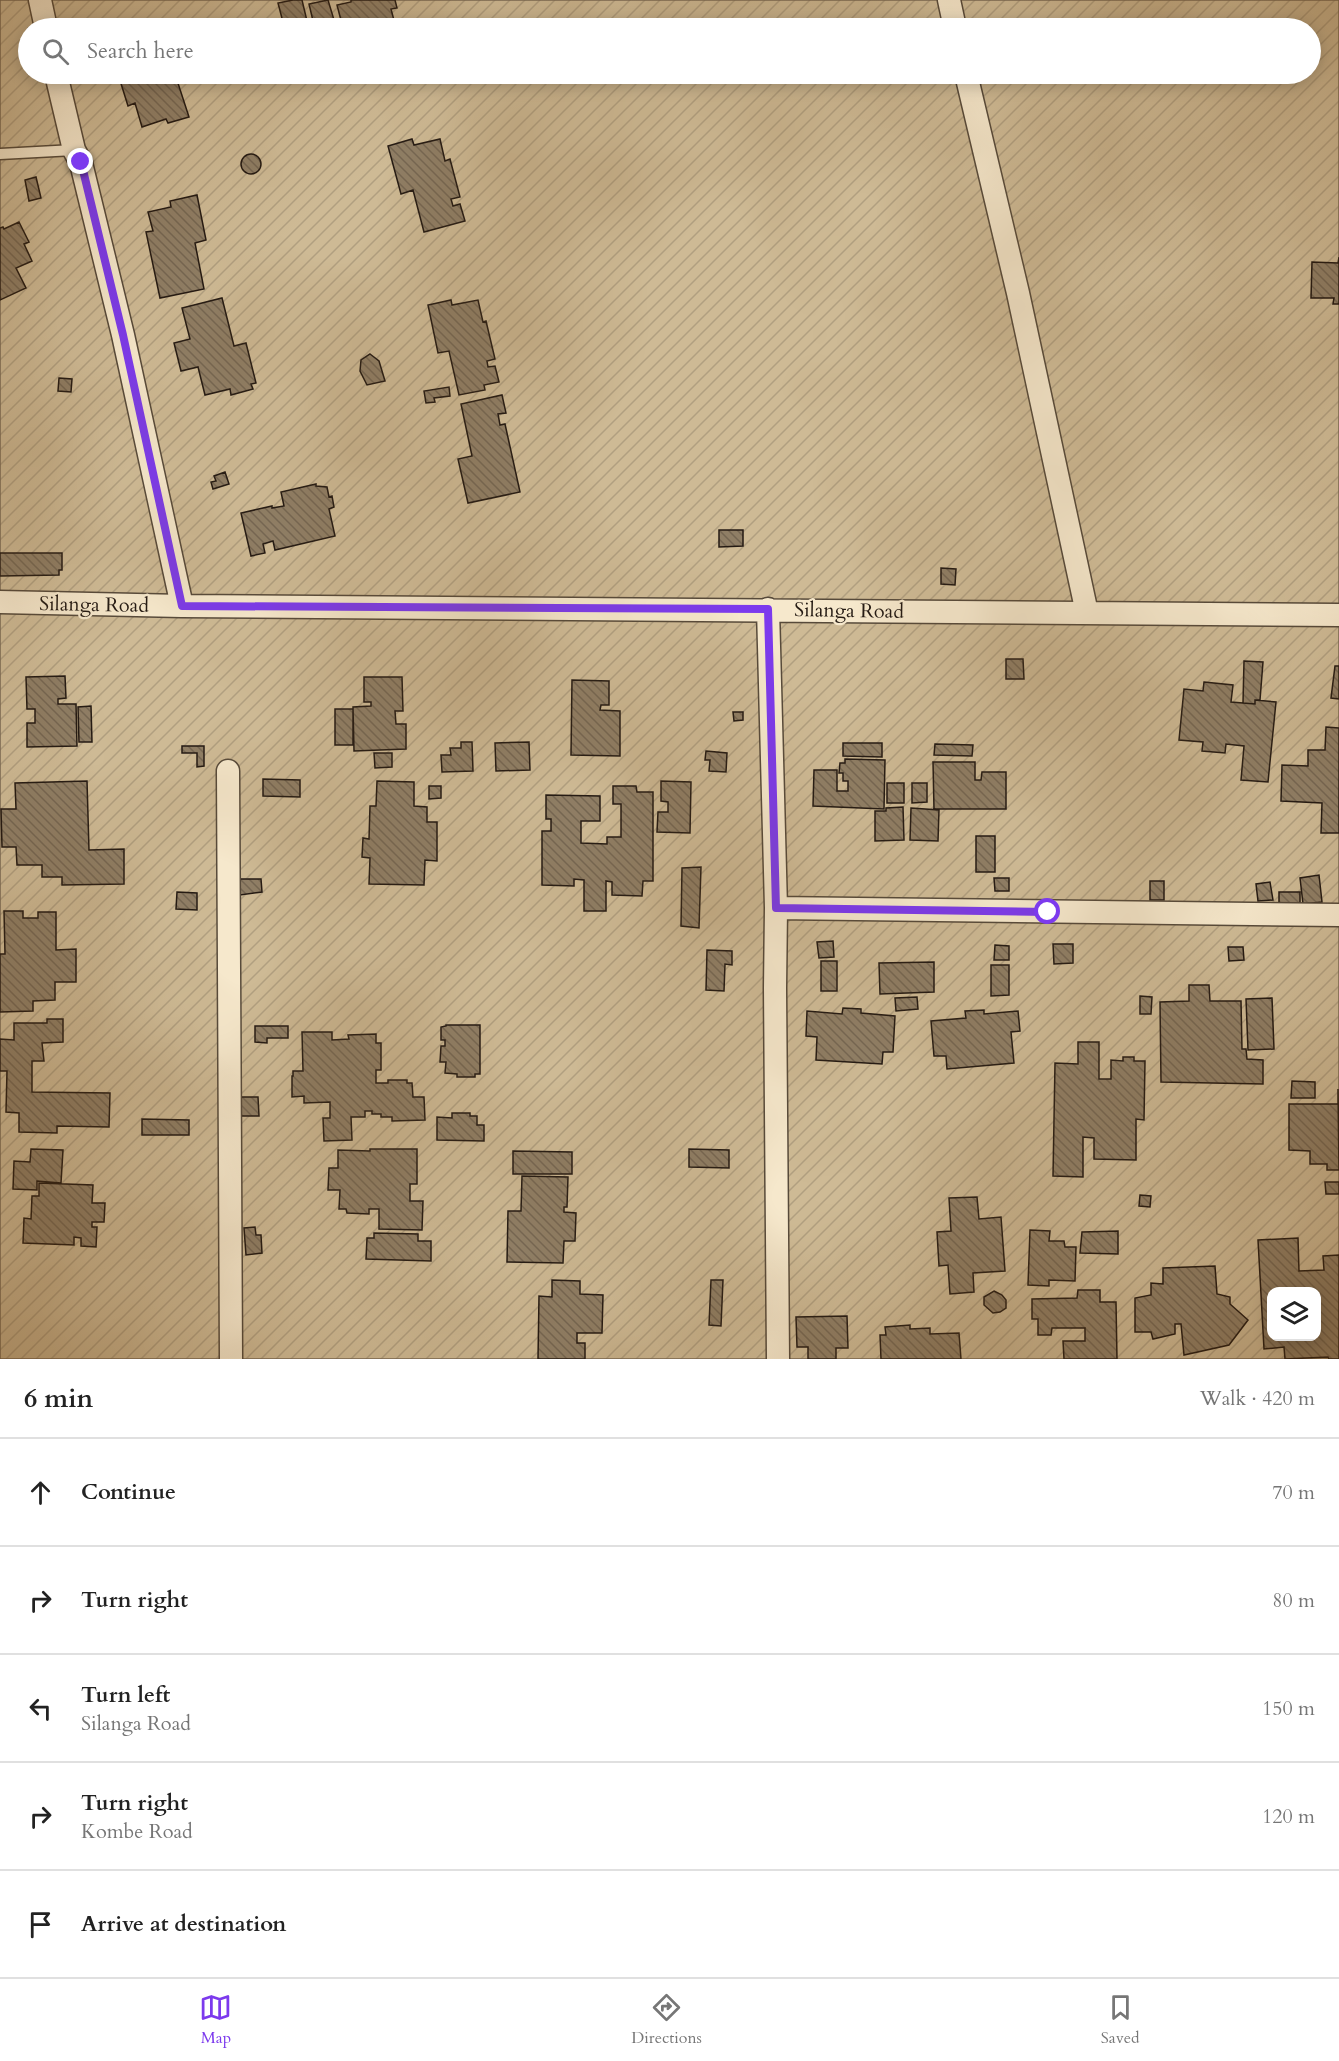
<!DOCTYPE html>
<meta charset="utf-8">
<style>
body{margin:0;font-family:Cardo,serif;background:#f2f2f2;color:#222}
.controls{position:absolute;right:18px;bottom:18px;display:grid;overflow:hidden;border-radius:12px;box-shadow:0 3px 15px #0003}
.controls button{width:54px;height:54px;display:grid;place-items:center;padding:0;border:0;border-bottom:2px solid #e0e0e0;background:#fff;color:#222;font:30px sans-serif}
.stop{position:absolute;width:18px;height:18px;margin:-14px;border:4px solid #7c3aed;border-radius:50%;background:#fff}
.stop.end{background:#7c3aed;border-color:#fff;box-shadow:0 2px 6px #0008}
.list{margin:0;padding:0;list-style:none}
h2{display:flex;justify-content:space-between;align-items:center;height:78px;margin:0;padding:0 24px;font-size:26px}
h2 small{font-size:20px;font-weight:400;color:#767676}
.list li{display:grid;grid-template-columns:39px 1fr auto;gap:18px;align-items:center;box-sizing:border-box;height:108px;padding:0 24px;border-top:2px solid #e0e0e0}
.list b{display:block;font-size:22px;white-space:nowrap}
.list p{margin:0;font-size:20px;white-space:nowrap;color:#767676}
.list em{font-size:20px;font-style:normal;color:#767676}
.icon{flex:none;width:33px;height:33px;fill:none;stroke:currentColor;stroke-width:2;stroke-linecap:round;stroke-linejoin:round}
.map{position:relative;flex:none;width:1339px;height:1359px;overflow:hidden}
.search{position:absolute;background:#fff;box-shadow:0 3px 15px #0003;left:18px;right:18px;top:18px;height:66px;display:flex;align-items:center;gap:15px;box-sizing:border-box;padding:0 21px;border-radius:33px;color:#767676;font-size:22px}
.sheet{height:618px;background:#fff}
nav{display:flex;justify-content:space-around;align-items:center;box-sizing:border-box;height:84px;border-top:2px solid #e0e0e0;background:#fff;font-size:16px;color:#767676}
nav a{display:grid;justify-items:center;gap:3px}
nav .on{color:#7c3aed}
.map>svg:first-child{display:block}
.garden{fill:url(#garden-furrows);stroke:#796a54;stroke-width:1.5;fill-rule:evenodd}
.building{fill:url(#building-back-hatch);stroke:#241a13;stroke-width:1.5;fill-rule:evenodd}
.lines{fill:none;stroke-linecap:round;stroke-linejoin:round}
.service-casing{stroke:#574a3a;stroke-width:13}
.minor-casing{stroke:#574a3a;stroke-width:25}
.service{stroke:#f6e8cc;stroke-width:10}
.minor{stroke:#f6e8cc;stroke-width:22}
.route{stroke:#7c3aed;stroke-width:8}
.labels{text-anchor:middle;stroke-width:4.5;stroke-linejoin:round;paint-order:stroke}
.street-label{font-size:20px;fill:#241a13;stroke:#f6e8cc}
</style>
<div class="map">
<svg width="1339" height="1359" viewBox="0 0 1339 1359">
<defs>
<pattern id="garden-furrows" width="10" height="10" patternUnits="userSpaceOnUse" patternTransform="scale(1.5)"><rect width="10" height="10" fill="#ceba95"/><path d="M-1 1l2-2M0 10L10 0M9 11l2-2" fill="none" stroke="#b19f80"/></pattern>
<pattern id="building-back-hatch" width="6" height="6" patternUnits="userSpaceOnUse" patternTransform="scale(1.5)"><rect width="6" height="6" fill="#8f7e65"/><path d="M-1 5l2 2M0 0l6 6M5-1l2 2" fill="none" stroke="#756652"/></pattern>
</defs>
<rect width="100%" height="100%" fill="#f1dbb0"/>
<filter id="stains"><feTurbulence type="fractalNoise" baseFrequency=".00333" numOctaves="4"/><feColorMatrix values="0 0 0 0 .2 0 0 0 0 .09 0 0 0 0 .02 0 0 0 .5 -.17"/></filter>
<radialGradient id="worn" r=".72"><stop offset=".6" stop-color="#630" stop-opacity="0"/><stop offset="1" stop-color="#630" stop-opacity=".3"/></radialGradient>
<!-- garden -->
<path class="garden" d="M0,0H1339V1359H0ZM28,28H1310V74H28ZM1272,1292H1316V1336H1272Z"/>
<!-- building -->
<path class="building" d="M293,0H302L307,21L284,26L278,3Z
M328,0L334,20L314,25L309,4Z
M351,0H395L397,8L391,9L396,28H343L337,5L351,2Z
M187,19L190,28H152Z
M118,74H175L189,117L168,123L166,119L142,127L135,103L128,106Z
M412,139L414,145L440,139L445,161L450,159L460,197L451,199L453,206L460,204L465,221L424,232L413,190L401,194L388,146Z
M241 164a10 10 0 1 1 20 0a10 10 0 1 1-20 0Z
M36,177L41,198L29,201L25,180Z
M197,195L206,240L195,243L204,289L160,298L146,232L153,231L148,212L171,207L170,201Z
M19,222L29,242L24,244L32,261L16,268L26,288L0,300V228L3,227L4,229Z
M1339,257V304H1333L1334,298H1311L1312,262L1338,263Z
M222,298L234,346L246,343L256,383L251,384L253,389L231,395L230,389L205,395L198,367L181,371L174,343L190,339L182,308Z
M451,300L452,305L478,300L483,322L486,321L495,359L487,361L488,367L495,366L499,382L484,385L485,390L459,395L449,351L438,353L428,305Z
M370,354L379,361L385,381L367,385L360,371L361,360Z
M59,378L72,379L71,392L58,391Z
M449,387L450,396L434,398L435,402L426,403L424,391Z
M502,395L506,413L498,414L500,425L505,424L520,492L468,503L458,459L472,456L461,404Z
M225,472L229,484L213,489L211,482L216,481L214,476Z
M316,484V486L327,487L329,497L332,496L334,507L329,509L335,536L275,550L273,541L263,544L265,553L251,556L241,513L272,506V508L284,506L281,492Z
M719,530H743V546L719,547Z
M0,553H62V570H59V575L0,576Z
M941,568L956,569L955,585L941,584Z
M1006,659H1023L1024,679H1006Z
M1244,661L1263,662L1260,700H1255V704L1243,703Z
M1335,666H1339V699L1331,698Z
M65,676L66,698L58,699V704H76L77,746L27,747V723H35V709H27L26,677Z
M364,677H402L403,711H395L396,724H406V749L354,751L353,707L371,706V702H364Z
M572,680L609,681V705H601L600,710L620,711V756L571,755Z
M1204,682L1233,685L1231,702L1255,704V700L1276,702L1268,782L1241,780L1244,746L1226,744L1225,753L1202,751L1203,742L1179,740L1184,689L1203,691Z
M91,706L92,742H79L78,707Z
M335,709H353V745H335Z
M733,712H743V720L734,721Z
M1326,727L1339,728V833H1321L1322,803L1281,801L1282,765L1308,766V750H1325Z
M461,742H472L473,771L442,772L441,755H451L450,748H461Z
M529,742L530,770L496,771L495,743Z
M843,743H882V757L843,756Z
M935,744L973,745L972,756L934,755Z
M182,746H204V766L197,767V753H182Z
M706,751L727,753L726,772L709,771L710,760H705Z
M374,753H392V767L375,768Z
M845,759L885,760L884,809L813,806L814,770H837V791H848V781H843V773H839L840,763H845Z
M933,762H975V780H981L982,772H1006V809H934Z
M263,779L300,780V797L263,796Z
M87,781L89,850L124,849V884L62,885V877H42V865H17L16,847H2L1,809H16L15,783Z
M377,781L414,782V806L427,807V822H437V861L425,860L424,885L369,884L370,858L362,857L363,838L369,839L370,806H376Z
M661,781L691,782L690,833L657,832L658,812H668V802L661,801Z
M887,783H904V803H887Z
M912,783H927V802L912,803Z
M429,786H441V798L429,799Z
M613,786H636L637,792H653V881H643L642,896L612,895V882L606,881V911H584V880L574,879V886L542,885V831H551V819H546V795L600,796V821H581V843L607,844V837H621V804H613Z
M903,807L904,840L875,841V811H886V808Z
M911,808L939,810L938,841L910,840Z
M976,836H995V872H976Z
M701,867L699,928L681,926L682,868Z
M1319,875L1322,902L1303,904L1300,878Z
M994,878H1009V891H995Z
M239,879H261L262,892L240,895Z
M1150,881H1164V900H1150Z
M1270,882L1273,900L1258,901L1256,884Z
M177,892L197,893V910L176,909Z
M1279,892H1300V908H1279Z
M4,911H23V918H38V912H56V950L76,949V982H55V1000L33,1001V1011L0,1012V954H5Z
M833,941L834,957L819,958L817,942Z
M1053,944H1073V963L1054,964Z
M995,945L1009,946V960H994Z
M1228,947H1243L1244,960L1229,961Z
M707,950L732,951V965L725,964L724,991L706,990Z
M821,961H837V991H821Z
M934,962V992L880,994L879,963Z
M991,965H1009V995L991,996Z
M1189,985H1209L1210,1001H1241L1242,1049H1246L1247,1059L1263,1060V1084L1161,1082L1160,1002L1189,1001Z
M1140,996L1152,997L1151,1014H1140Z
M917,997L918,1009L896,1011L895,998Z
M1272,998L1274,1049L1248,1050L1246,999Z
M843,1008L861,1009V1013L895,1016L893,1052H883L882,1064L816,1060L817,1037L806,1036L807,1011L842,1014Z
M984,1010V1014L1018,1011L1020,1031L1011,1032L1014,1063L947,1069L946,1056H934L931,1021L966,1018L965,1011Z
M47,1019H63V1042L42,1043L44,1061H32V1092L110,1093L109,1127L57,1126V1133L19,1132V1113L6,1112L7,1071H0V1039L14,1040V1023H47Z
M446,1025H480V1074H475V1077H457V1074L445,1073L446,1062H440L441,1046H445V1040H441V1027L446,1026Z
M255,1026H288V1038H267V1043L255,1042Z
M302,1032H332V1040L349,1039L348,1035L376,1034V1043H381V1070H376V1083H388V1080H407V1083H412L413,1097H424L425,1120L392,1121V1117H381V1114H372V1111H365V1117H351L352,1140L324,1141L323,1118H330V1102L304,1103V1096L292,1097V1076H293V1071H303Z
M1078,1042H1099V1079H1111V1060L1123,1061V1057H1134V1061H1145L1144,1120L1136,1119V1160L1094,1159V1138L1083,1137V1177L1053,1176L1055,1063L1078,1064Z
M1292,1081L1315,1082V1098H1291Z
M1338,1089L1339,1170H1327V1164H1310V1151L1289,1150V1104H1338Z
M240,1097H258L259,1116H240Z
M452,1113H470V1116H477V1125H484V1141L437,1140V1117L452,1118Z
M142,1119L189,1120V1135H142Z
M31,1149L63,1150L61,1183L37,1181V1190L13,1189L14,1161L30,1162Z
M370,1149H417V1184H410V1201H423L422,1230L379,1229V1209H369V1214L347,1213L346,1209H339L340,1190H328L329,1168H338V1150L370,1151Z
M689,1149L729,1150V1168L689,1167Z
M513,1151L572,1152V1174H513Z
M522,1176L568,1177L567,1207H564V1212L576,1213L575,1241H564L563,1263L507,1262L508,1211H521Z
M1325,1182H1339V1194H1326Z
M39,1183L93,1185L92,1203H105L104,1222H92V1227H97L96,1247L81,1246V1238L74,1237V1245L23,1243L24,1218L31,1219L32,1196H39Z
M1140,1195L1151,1196L1150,1207L1139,1206Z
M977,1197L979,1219L1001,1217L1005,1271L973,1273L974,1292L950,1294L948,1265L939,1266L937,1232L951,1231L949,1198Z
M255,1227L256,1235H261L262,1253L246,1255L244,1228Z
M1030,1230L1050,1231L1049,1241H1064L1065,1247H1076L1075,1281L1049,1280V1286L1028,1285Z
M1118,1231V1254L1080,1253L1082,1232Z
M374,1233L418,1234V1241H431V1261L366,1259L367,1238H374Z
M1298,1238L1299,1271L1324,1270L1323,1256L1339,1255V1359H1329L1328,1357L1285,1359L1284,1347L1264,1349L1258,1240ZM1272,1292H1316V1336H1272Z
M1215,1266L1217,1294L1230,1297V1304L1248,1320L1229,1345L1184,1355L1181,1324H1175V1334L1153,1339L1151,1332H1135V1298L1151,1295V1283L1163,1284V1268Z
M552,1280L580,1281V1294L603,1295L602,1333H577V1343H585V1359H538L539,1296L552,1297Z
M711,1280H723L721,1326L709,1325Z
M1078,1290H1100V1302H1116L1117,1359H1064L1063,1341H1085V1328H1052L1051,1335H1038V1319H1032V1299L1077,1298Z
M994,1291L1002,1295L1006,1300V1308L1000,1312L993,1313L984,1305V1297Z
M847,1316L848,1348H836V1359H808V1347H797L796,1317Z
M910,1325V1329L930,1328V1334L959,1333L961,1359H881L880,1335H886L885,1327Z"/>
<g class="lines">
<!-- service casing -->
<g class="service-casing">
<path id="service" d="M0,154L74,150"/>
</g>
<!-- minor casing -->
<g class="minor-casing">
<path id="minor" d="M40,0L46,28
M949,0L955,28
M56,74L74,150L81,163L123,335L182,606
M966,74L1018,293L1087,613
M0,602L182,606L1339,615
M768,609L776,908L775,988L778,1359
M228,771L231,1359
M776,908L1339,915"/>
</g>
<!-- service -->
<use href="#service" class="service"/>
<!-- minor -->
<use href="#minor" class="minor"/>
</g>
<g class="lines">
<!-- route -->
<path class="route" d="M81,162L123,335L182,606L768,609L776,908L1048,912"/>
</g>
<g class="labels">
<!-- street labels -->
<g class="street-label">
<text transform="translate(94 604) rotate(1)" y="7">Silanga Road</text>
<text transform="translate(849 610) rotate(1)" y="7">Silanga Road</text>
</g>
</g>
<rect width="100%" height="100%" filter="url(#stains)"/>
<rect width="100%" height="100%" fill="url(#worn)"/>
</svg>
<div class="controls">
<button><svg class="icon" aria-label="layers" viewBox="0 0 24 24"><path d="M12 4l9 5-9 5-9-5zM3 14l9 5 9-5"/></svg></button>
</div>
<div class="stop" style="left:1048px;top:912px"></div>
<div class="stop end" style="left:81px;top:162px"></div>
<div class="search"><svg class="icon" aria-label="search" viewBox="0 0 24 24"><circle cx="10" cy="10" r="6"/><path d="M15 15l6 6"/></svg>Search here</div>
</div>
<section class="sheet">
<h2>6 min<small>Walk · 420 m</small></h2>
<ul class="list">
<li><svg class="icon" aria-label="ahead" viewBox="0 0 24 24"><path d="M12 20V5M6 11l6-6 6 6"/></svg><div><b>Continue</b></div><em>70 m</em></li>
<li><svg class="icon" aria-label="right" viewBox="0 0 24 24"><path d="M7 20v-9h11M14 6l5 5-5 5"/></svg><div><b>Turn right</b></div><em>80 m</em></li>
<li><svg class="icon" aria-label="left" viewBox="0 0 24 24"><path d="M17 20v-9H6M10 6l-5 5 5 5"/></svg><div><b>Turn left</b><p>Silanga Road</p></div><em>150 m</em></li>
<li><svg class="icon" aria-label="right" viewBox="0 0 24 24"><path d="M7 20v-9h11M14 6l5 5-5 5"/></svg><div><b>Turn right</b><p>Kombe Road</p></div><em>120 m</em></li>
<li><svg class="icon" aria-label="arrive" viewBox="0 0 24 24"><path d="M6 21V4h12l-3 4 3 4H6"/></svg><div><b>Arrive at destination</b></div></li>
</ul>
</section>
<nav>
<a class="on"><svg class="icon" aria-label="map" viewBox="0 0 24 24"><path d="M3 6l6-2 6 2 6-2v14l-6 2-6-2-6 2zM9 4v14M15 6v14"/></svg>Map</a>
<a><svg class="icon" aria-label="directions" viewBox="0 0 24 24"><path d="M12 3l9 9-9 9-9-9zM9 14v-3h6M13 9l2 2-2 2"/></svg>Directions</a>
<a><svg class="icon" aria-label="saved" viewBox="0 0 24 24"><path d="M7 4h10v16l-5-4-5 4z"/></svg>Saved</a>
</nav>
